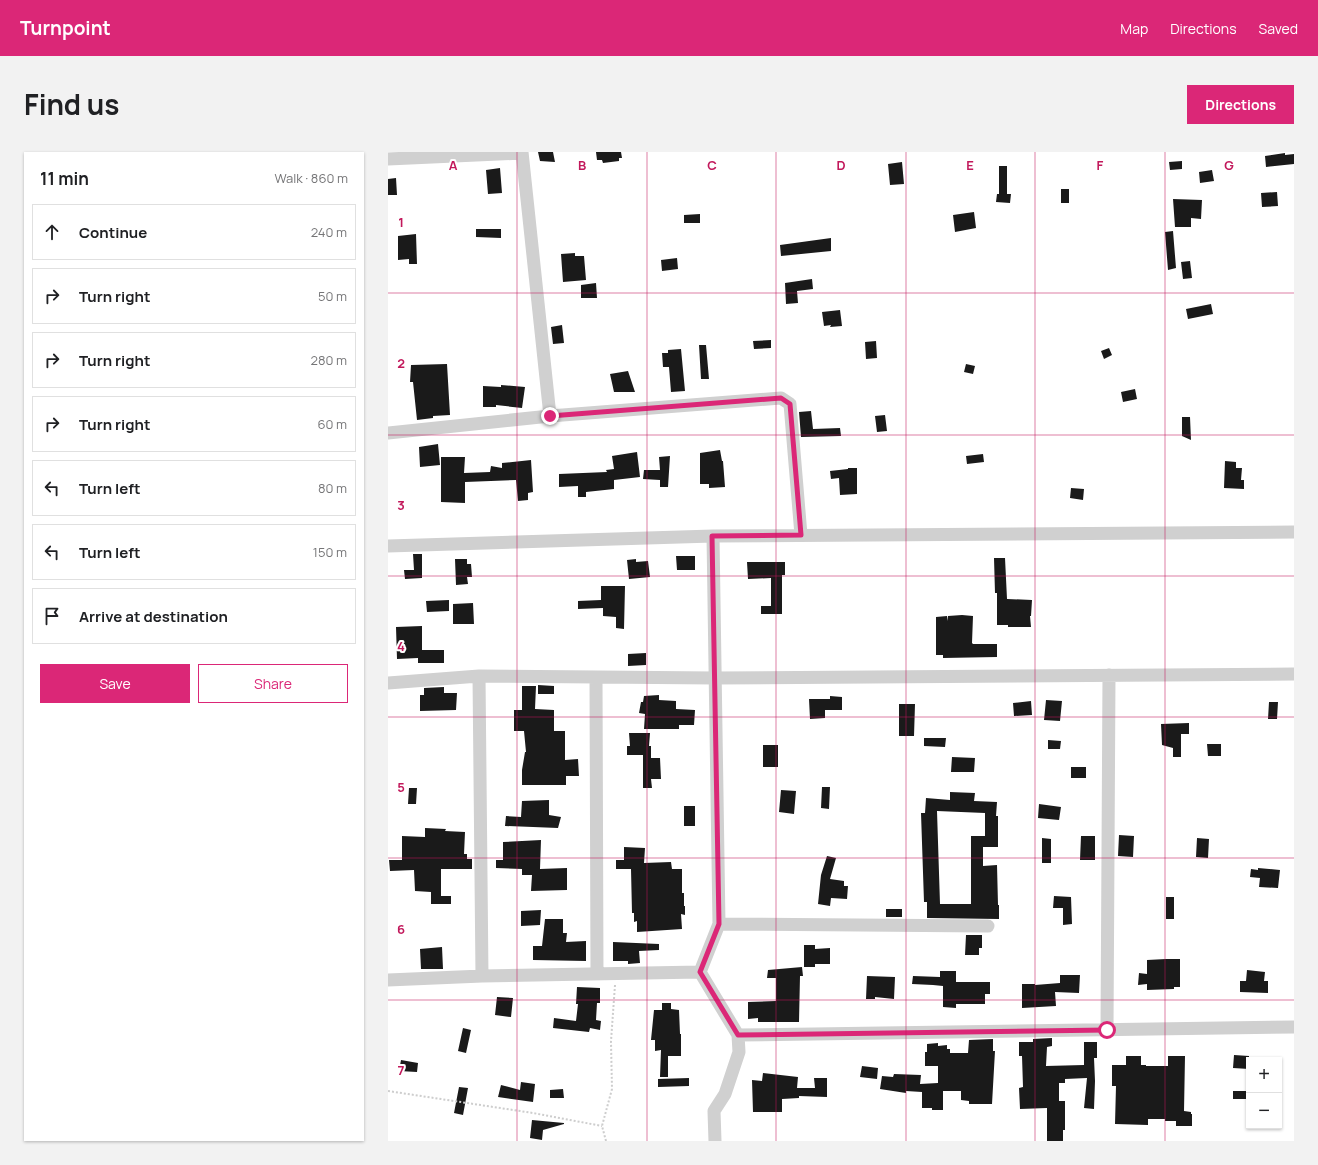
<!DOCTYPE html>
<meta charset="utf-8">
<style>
body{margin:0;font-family:Manrope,sans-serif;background:#f2f2f2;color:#202124}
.controls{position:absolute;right:12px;bottom:12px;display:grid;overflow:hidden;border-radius:0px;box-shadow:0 1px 3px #0004}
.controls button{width:36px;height:36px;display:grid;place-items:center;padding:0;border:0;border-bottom:1px solid #e0e0e0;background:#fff;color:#202124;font:20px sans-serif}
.stop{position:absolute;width:12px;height:12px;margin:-9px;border:3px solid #db2777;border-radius:50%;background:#fff}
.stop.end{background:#db2777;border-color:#fff;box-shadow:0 1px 4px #0008}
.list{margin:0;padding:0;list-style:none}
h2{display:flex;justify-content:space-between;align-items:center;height:52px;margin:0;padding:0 16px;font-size:17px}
h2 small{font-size:13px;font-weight:400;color:#757577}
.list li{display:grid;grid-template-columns:26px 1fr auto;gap:12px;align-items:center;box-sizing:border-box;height:56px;margin:0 8px 8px;padding:0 8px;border:1px solid #e0e0e0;border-radius:0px}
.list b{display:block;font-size:15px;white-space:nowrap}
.list em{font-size:13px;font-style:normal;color:#757577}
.actions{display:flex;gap:8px;padding:12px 16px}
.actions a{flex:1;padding:9px 0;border:1px solid #db2777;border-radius:0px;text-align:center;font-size:14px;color:#db2777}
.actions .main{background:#db2777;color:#fff}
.icon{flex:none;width:22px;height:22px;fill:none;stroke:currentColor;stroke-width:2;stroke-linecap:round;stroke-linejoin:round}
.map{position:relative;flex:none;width:906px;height:989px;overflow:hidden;border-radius:0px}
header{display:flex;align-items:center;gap:24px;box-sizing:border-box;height:56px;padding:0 20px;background:#db2777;color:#fff}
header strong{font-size:19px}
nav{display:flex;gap:22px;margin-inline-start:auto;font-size:14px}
.intro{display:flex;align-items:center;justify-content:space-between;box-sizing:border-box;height:96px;padding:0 24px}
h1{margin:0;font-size:28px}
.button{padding:10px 18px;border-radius:0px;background:#db2777;color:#fff;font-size:14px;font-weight:700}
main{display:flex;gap:24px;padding:0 24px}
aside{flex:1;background:#fff;border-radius:0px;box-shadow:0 1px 3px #0004}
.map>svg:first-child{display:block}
.building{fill:#1a1a1a;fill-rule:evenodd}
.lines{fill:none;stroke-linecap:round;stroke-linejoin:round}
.path{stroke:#cdcdcd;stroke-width:2;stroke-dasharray:2 2;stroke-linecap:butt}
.minor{stroke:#d0d0d0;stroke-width:13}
.route{stroke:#db2777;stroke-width:5}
.grid{fill:none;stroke:#c2185b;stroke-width:1;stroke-opacity:0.55}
.grid-label{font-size:13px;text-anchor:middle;font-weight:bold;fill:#c2185b;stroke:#fff;stroke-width:4;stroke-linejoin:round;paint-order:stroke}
</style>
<header>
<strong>Turnpoint</strong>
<nav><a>Map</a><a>Directions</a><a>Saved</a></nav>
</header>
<div class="intro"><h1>Find us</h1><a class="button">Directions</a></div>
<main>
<aside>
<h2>11 min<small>Walk · 860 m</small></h2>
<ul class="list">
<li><svg class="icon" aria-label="ahead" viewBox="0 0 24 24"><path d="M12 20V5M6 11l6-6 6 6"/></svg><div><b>Continue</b></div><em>240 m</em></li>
<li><svg class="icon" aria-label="right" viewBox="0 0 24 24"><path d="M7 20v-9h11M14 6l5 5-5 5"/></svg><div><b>Turn right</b></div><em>50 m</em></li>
<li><svg class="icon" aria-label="right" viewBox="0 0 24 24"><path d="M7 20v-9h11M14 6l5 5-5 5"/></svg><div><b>Turn right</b></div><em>280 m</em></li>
<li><svg class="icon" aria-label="right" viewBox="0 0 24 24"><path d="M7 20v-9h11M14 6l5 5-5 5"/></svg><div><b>Turn right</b></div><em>60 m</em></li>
<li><svg class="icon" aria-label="left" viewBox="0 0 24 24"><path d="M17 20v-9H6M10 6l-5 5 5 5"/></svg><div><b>Turn left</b></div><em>80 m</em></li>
<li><svg class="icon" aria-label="left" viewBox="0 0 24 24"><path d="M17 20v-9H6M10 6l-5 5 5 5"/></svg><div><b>Turn left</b></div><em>150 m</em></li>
<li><svg class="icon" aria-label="arrive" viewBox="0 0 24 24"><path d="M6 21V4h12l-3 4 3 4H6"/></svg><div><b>Arrive at destination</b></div></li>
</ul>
<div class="actions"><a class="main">Save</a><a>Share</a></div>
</aside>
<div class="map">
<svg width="906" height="989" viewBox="0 0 906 989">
<rect width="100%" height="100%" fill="#fff"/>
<!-- building -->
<path class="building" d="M150,0H165L167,10L152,9Z
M208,0H233L234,6H231V9L215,11L214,8H209Z
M897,1V3L906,2V12L878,15L877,4Z
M794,9V17L782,18L781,10Z
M514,10L516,32L502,33L500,12Z
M611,14H619V42H623L622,51L608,50L609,42H611Z
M112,16L114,41L100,42L98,18Z
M824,18L826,29L812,31L811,20Z
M8,26L9,43H0V27Z
M673,37H681V51H673Z
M889,40L890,54L874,55L873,41Z
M785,47L814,48L813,67L803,66V75H787Z
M586,60L588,76L567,80L565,63Z
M312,62V71H296V63Z
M88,77H113V86L88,85Z
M785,79L788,116L780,118L777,80Z
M28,82L29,112H21V107L10,108V84Z
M443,86V99L393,104L392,93Z
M187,101V104H196L198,128L175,130L173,102Z
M289,106L290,117L274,119L273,108Z
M802,109L804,126L795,127L793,110Z
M424,127L425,137L409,139L410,151L398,152L397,131Z
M208,131L209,146H193V133Z
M823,152L825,162L800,167L798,157Z
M452,158L454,174L442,175L443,173L436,174L434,160Z
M174,173L176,191L165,192L163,175Z
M383,188V196L366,197L365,189Z
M488,189L489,206L478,207L477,190Z
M311,193H318L321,227H313Z
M721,196L724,203L716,207L713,199Z
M293,197L297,239L283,240L281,215H275L274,201H280V198Z
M59,212L62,263L45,264V266L29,268L25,230H22L23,213Z
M578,212L587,214L585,222L576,220Z
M240,219L247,240H226L222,222Z
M113,233L137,235L134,256L108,253V255H95V234L113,235Z
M747,237L749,247L735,250L733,240Z
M423,259L425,277L452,276L453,284L413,285L411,260Z
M497,263L499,279L489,280L487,264Z
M794,265H802L803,288L794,284Z
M50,292L52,313L32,315L31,295Z
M332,298L334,309H335L337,335L321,336V332H312V301Z
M249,300L252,325L226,328V337L198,340V345H190V334L171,335V322L219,320L218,318L226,317L224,304Z
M595,302L596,310L579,312L578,304Z
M282,304L280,335H272V328L255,327L256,318H272L271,305Z
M53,305H77L76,321L102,320L103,314L114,316V311L143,308L145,340L140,341V348L130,349L128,328L77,330V351L53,350Z
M837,309L848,310V316H854L853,328H856V337L836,336Z
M460,316H469V342L452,343L451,326L443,327L442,319L460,317Z
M683,336L696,337L695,348L682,346Z
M25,402H34V426L17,427L16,418H26Z
M288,404H307V418H289Z
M606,406H617L619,447L644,448L643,464H642L643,475H620V473H609V441H607Z
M67,407H79V412H83L84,425H79L80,432L68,433Z
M248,407V410L260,409L262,425L241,427L239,408Z
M359,410H397V423H394V462H373V454H383V426L360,427Z
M213,434H237L236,477L228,476V465L215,464V456L190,457V449L213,448Z
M61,448V459L39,460L38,449Z
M85,451L86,472H65V452Z
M574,463L585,464L584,491L585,492H609V505L555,506V503H548V465L559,464V469L560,464Z
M34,474V498H56V511H30V506L9,507L8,475Z
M258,501V513L240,514V502Z
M150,533L166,534V542H150Z
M134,534H148L147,557L166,558V579H177V608L190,607L191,624H178V633H134V618L137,600H138L136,579H126V558H134Z
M56,535V541H69L68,558L32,559V543H36V536Z
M271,543V548L288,549V557L307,558L306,573H291V577H256L257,562L251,561L253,550H255L256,544Z
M442,544L454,545V558H437V566L422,567L421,547H442Z
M658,548L674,549L672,569L656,568Z
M643,549L644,563L626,564L625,551Z
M881,550H890L889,567H880Z
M511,552H527L526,584H511Z
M801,571V582H793V605H785V596L774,593L773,572Z
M241,581H262L261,594H263V606H272L273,627H263L264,636H255V603H239V594H242Z
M536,586H558L557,595L536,594Z
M660,588L673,589L672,597H660Z
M819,592H833V604H820Z
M375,593H390V615H375Z
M564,605L587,606L586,620H563Z
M683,615H698V626H683Z
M434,635H442L441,657L433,656Z
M21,636H29L28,652H20Z
M393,638L408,639L406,662L391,660Z
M562,640L587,641L586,649L609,650L608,664H610V695H595V714L609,713L610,753H611V767L539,766V750H536L533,661H537L538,646L562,648ZM549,659L597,661V684H583V752H552Z
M161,648V663L173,665L170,676L117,674L118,664L133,665L134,649Z
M651,652L673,655L671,668L650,666Z
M296,654H307V674H296Z
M37,676L58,677L57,679L77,680L76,702H79V707H84V717H53V744H63V752H43V740L27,739L26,718L2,719L1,708H14V684L37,685Z
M731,683L746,684L745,705L730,704Z
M693,684H707V708H692Z
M654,686L663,687V711H654Z
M809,686L821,687L820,706L808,705Z
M153,688L152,717L179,716V738L143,739L144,723H134V717L108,716V708H115V690Z
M236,695L257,696L256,711L283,710L284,717H294V741H296V754H297V763L293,762L294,777L249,780V769L246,770V761H244L243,717H228V708H236Z
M439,704L448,706L442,727L456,729V734H460L459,747L443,746L442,754L430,752L433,723Z
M870,716L892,718L890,736L871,735L872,726L862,725L863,717L870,718Z
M666,744L683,745L684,772L675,773V756H665Z
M778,745H786V767H778Z
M498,757H514V765H498Z
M153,758L152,773L133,774V759Z
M157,767H175V781H179L178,790L198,789V809L145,808V794H154Z
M578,783H594V796H591V803H577Z
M225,790L271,792V798L251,799L252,811L240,812V809H225Z
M416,793H427V797L442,796V812H427V815H416Z
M54,795L55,817H33L32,797Z
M778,807H792V835H786V837L759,838V832L750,833L751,821L759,822V808Z
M414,815L415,824H412L411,870H370V866L360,867V850L388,849V826H379L380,818Z
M859,818L877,820L876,829H880V841L852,840V829H858Z
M552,819H568V830H602V842H597V852H568V856L555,855V834L545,833L524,832L525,824L552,825Z
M672,823H692L691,841L667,840L668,854L634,856V832H647V833L672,831Z
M479,824L507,825L506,847L487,845V847H478Z
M189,835L212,836V851H209L208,868L213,869L212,878L202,876L201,880L165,876L166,866L188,869L190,852H188Z
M109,845L125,846L123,865L107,863Z
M274,851H283V857L291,858L292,882H293V904H280V925H272L273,898L267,899V888H263L266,858H274Z
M75,876L83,878L78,901L70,899Z
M664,886V894L659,895L658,914L696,913V890H709V906H706L707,929L706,957L696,956L699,926L677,927V931H671V949H677V978H675V989H659V956L632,957L631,936L635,935L634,904H631V890H645V887Z
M605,887V899H607L604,952H581V949L573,948V939H555V958H544V956H534V940L518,939V941L492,937L494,924L505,925L506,922L533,923L532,932L550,931V914H537V900H539V892L550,891V894L559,893V897H562V901H580L581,888Z
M846,903L861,904V917L845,916Z
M738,904H753V913H758V914H780V904H797L796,959L803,960V962H804V974H788V969H777V967H760V973L727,972L728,934H724V913H738Z
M13,908L30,911L29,920L11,919Z
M474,914L490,916L489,927L472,925Z
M375,921L410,925L409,936H427L426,926H439V945L411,944V946L394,947V960H365L364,928L374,929Z
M301,926V934L270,935V927Z
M133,930L147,932L145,950L110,945L113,933L132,938Z
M71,935L80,936L75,963L66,961Z
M175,937L176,946H162V938Z
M845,939H861V947H845Z
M144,968L176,971V972L155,978L154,988L142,986Z"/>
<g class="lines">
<!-- path -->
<path class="path" d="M0,939L145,961L214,974
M218,989L214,974L224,937L223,889L227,833"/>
<!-- minor -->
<path class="minor" d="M134,0L162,264
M0,7L134,1
M0,281L162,264L393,246L402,252L413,383
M0,394L325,384L906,380
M91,524L94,824
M208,525L209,822
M0,531L91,524L327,526L906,522
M331,772L600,774
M312,820L331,772L325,384
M312,820L350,883L351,900L337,942L326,959L327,989
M0,828L94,824L312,820
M719,878L721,523
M350,883L906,875"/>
</g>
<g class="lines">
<!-- route -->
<path class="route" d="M162,264L393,246L402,252L413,383L324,384L331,772L312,820L350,883L719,878"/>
</g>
<!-- grid -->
<path class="grid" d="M129,0V989M259,0V989M388,0V989M518,0V989M647,0V989M777,0V989M0,141H906M0,283H906M0,424H906M0,565H906M0,706H906M0,848H906"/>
<g class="grid-label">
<text x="65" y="18">A</text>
<text x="194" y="18">B</text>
<text x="324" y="18">C</text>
<text x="453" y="18">D</text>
<text x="582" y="18">E</text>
<text x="712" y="18">F</text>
<text x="841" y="18">G</text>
<text x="13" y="75">1</text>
<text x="13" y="216">2</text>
<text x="13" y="358">3</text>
<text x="13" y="499">4</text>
<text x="13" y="640">5</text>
<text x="13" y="782">6</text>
<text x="13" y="923">7</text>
</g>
</svg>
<div class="controls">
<button>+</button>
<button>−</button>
</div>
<div class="stop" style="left:719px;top:878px"></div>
<div class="stop end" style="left:162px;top:264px"></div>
</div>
</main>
